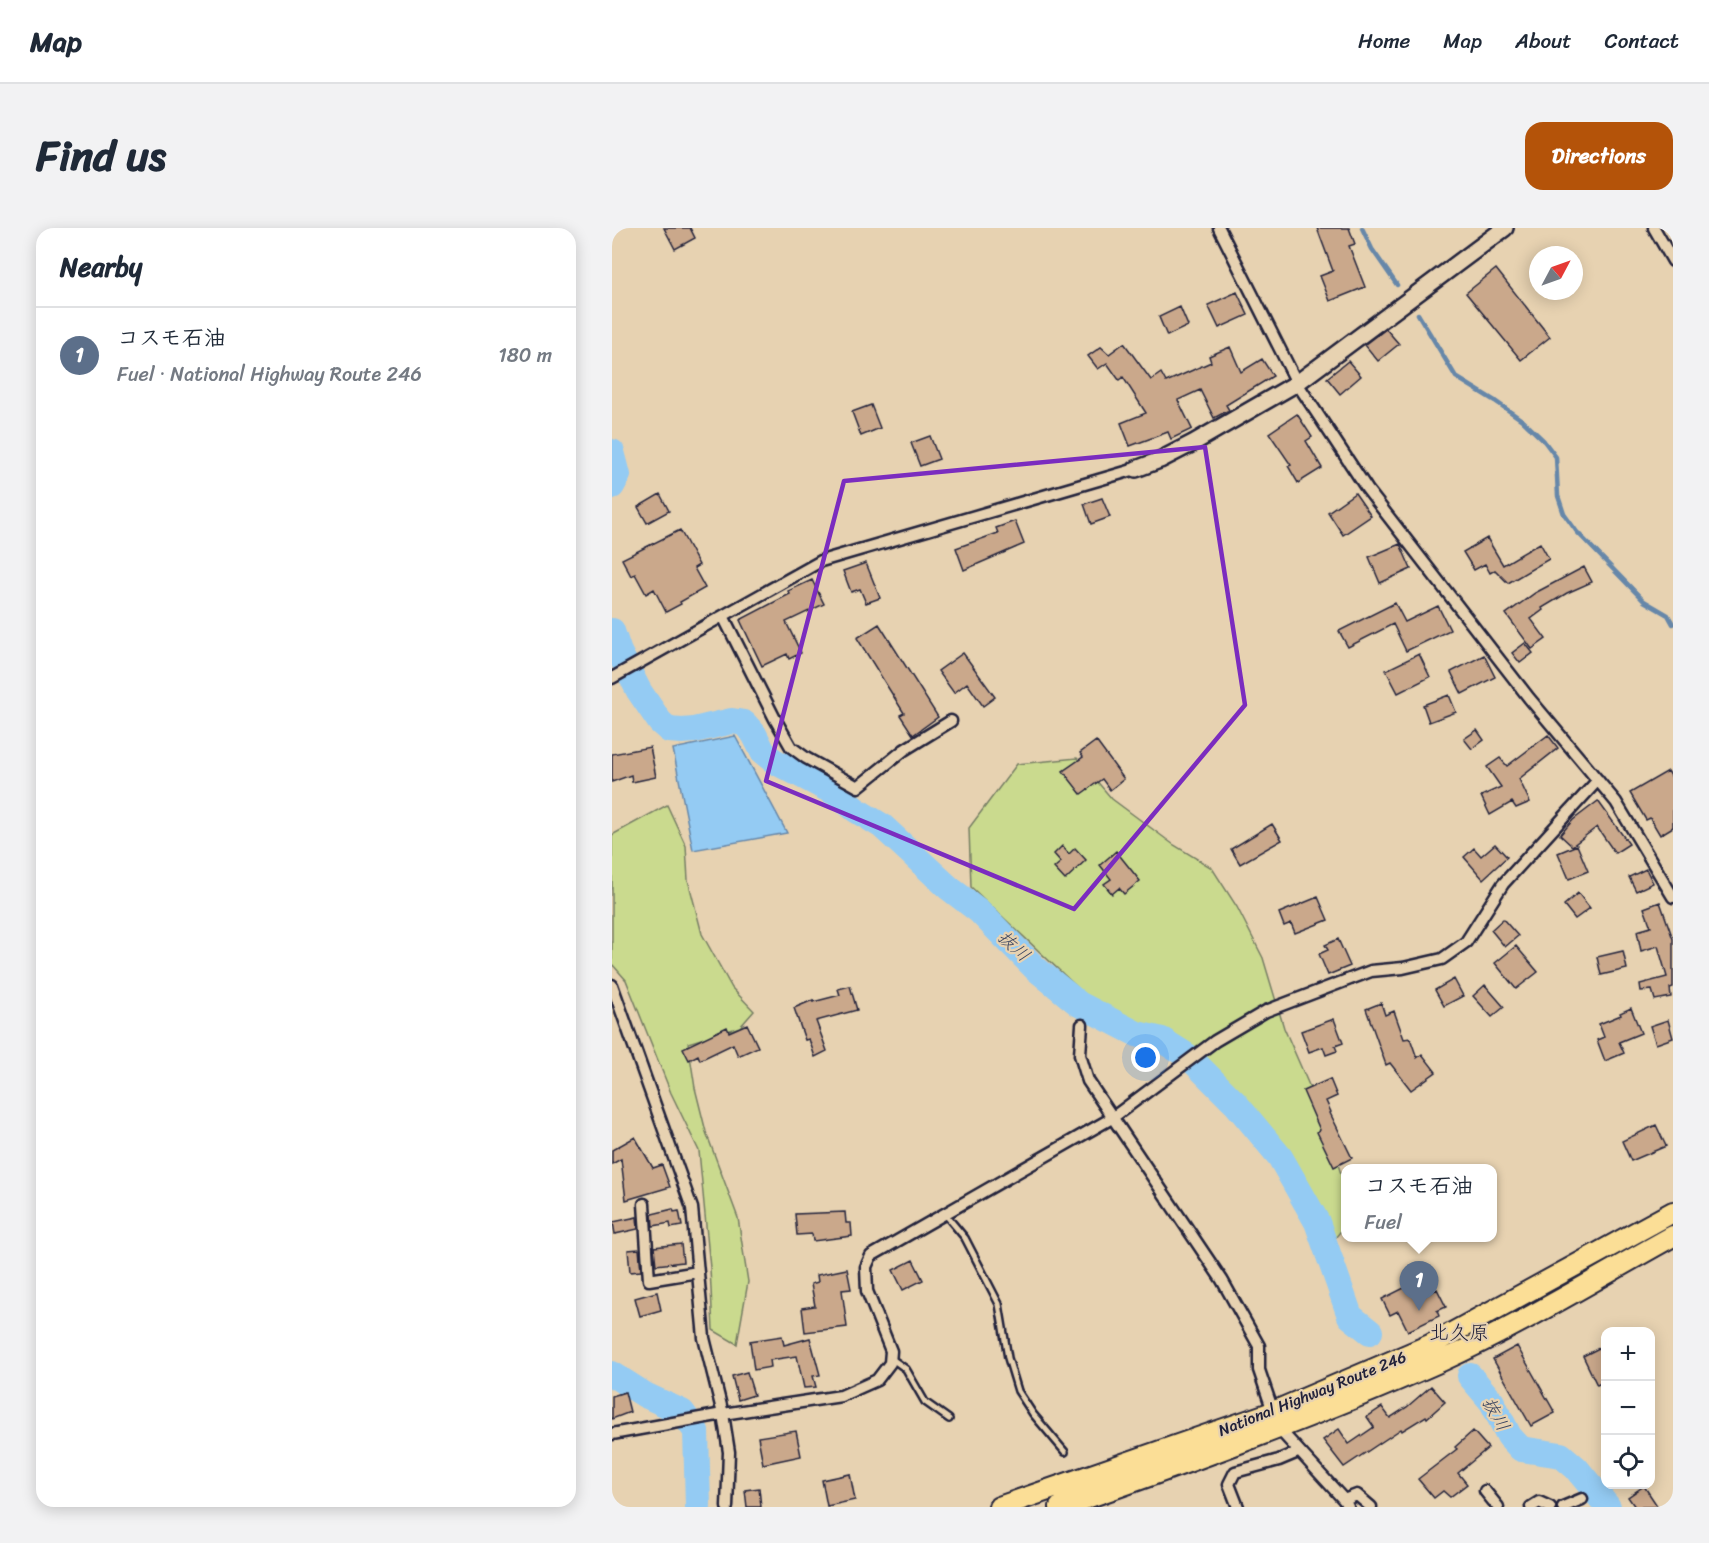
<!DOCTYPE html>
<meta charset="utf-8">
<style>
body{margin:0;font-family:Sriracha,"Klee One",sans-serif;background:#f2f2f3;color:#1f2937}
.controls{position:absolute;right:18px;bottom:18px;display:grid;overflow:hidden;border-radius:12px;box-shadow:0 3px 15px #0003}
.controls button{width:54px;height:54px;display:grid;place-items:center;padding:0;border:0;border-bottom:2px solid #e0e1e3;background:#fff;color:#1f2937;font:30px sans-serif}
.compass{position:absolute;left:917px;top:18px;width:54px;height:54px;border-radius:50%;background:#fff;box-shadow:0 3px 15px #0003;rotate:49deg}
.you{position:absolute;left:534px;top:830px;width:21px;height:21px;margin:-15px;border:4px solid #fff;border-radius:50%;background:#1a73e8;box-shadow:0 0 0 9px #1a73e833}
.badge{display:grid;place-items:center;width:39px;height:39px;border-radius:50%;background:#b45309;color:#fff;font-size:20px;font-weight:700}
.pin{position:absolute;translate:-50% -50px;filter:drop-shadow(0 2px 3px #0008)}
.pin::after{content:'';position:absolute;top:32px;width:21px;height:18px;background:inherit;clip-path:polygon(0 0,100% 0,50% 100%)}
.popup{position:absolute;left:729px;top:936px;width:156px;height:78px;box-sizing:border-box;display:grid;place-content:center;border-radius:12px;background:#fff;filter:drop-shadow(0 2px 4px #0005);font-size:20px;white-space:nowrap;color:#747a83}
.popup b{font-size:22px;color:#1f2937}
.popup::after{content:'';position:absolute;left:50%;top:100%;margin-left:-12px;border:12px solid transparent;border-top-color:#fff}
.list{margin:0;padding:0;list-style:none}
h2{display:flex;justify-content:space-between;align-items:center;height:78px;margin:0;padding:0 24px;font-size:26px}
h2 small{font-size:20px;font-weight:400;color:#747a83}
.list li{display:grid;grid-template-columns:39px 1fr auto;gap:18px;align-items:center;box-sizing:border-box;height:96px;padding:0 24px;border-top:2px solid #e0e1e3}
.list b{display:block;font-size:22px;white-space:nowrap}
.list p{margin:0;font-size:20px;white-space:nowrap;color:#747a83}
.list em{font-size:20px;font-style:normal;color:#747a83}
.icon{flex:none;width:33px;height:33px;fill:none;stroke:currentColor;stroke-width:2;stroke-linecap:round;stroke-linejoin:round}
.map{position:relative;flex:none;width:1061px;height:1279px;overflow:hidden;border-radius:18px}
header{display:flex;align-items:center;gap:36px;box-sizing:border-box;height:84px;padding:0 30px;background:#fff;border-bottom:2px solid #e0e1e3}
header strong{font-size:28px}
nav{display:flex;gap:33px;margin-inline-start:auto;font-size:21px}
.intro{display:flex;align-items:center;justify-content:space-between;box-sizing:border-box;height:144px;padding:0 36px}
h1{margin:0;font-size:42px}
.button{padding:15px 27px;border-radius:18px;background:#b45309;color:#fff;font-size:21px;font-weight:700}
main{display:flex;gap:36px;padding:0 36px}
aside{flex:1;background:#fff;border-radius:18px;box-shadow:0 3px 15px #0003}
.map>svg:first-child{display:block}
.green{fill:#cada8e;stroke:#767e64;stroke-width:1.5}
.water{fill:#94cbf3;stroke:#6687a9;stroke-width:1.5}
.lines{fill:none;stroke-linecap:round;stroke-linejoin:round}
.stream{stroke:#6687a9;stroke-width:4.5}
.river{stroke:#94cbf3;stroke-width:26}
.building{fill:#caa88b;stroke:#22223b;stroke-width:1.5}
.lane-casing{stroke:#22223b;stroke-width:10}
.street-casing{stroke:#22223b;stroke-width:15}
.secondary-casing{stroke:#22223b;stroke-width:20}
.highway-casing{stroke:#22223b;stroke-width:24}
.lane{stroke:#e7d2b1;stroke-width:5}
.street{stroke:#e7d2b1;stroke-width:10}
.secondary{stroke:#e7d2b1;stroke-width:15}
.highway{stroke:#fbde96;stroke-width:20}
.marked{fill:none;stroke:#7b2cbf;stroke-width:4.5;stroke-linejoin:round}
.labels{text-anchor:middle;stroke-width:4.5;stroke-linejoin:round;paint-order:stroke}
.street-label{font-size:16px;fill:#22223b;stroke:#e7d2b1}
.water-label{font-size:18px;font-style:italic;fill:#394460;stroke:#e7d2b1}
.quarter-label{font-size:20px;fill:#22223b;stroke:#e7d2b1}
</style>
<header>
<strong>Map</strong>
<nav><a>Home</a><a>Map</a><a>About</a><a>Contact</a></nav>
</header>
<div class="intro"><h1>Find us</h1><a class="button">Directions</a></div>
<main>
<aside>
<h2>Nearby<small></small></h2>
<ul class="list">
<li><span class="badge" style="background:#5c6f8a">1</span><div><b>コスモ石油</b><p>Fuel · National Highway Route 246</p></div><em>180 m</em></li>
</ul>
</aside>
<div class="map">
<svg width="1061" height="1279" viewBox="0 0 1061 1279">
<rect width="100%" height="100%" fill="#e7d2b1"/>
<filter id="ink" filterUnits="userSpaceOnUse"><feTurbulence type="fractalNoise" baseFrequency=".0167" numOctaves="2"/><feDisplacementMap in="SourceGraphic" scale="12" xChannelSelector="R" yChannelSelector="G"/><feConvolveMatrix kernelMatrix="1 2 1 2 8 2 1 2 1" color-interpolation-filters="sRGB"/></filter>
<g filter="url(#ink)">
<!-- green -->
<path class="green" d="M465,530L500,571L562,617L600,640L625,679L651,730L672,800L710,887L733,958V998L719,1015L661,905L551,823L486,779L359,659L357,600L405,536Z
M55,577L74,618L76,652L90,706L120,760L142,783L128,799L76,815L83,860L94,904L126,990L136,1054L125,1116L101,1102L98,1040L87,923L59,865L14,752L0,736V607Z"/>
<!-- water -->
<path class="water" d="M123,508L175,605L81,622L61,521Z"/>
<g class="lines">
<!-- stream -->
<path class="stream" d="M750,0L760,21L785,57
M806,86L844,149L883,173L910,192L932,213L944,229L946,268L952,286L965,304L1032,373L1056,387L1061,396"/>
<!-- river -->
<path class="river" d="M0,224L6,247L0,258
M0,403L7,424L27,463L48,494L57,502L70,503L82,502L120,493L132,495L142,506L151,524L162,533L225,566L244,582L270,598L337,660L367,683L423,740L467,776L525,806L550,812L577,829L624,876L668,929L705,994L738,1088L758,1104
M0,1146L33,1167L70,1184L84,1203L86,1279
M858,1148L880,1174L897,1208L909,1221L949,1227L964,1240L996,1279"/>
</g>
<!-- building -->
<path class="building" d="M52,0H78L83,10L63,21Z
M705,0H737L743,16L737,18L753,59L718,73L708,48L721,43Z
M884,41L938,109L909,132L854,65Z
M625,64L636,87L607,100L596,77Z
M568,79L576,98L555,108L547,89Z
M774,101L787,116L766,133L753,117Z
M512,115L539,152L549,145L554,154L599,134L597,128L618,119L629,144L650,131L661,148L614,177L617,182L602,190L588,162L566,172L580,201L559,211L556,204L518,218L509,195L534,185L511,149L507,152L495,135L486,141L476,128L489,119L497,126Z
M736,133L749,148L728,166L715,150Z
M259,177L268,200L249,208L240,184Z
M685,186L700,209L694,213L710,240L686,255L676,238L679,237L657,205Z
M318,208L327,231L308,238L299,215Z
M743,265L759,288L731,307L716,284Z
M48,266L57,283L35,295L26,279Z
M490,270L498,289L479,296L472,276Z
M403,293L412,316L352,342L344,320L386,305L384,300Z
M68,302L87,337L82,340L93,360L68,374L69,376L54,384L42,361L34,366L23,346L19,348L10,331Z
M875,310L891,337L928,315L937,331L896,355L883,342L878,345L873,336L862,342L851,324Z
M788,316L799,341L768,355L757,329Z
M254,335L268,370L254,375L248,361L239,364L231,343Z
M972,339L980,354L955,365L930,380L931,382L919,391L934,411L920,421L894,386L923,365Z
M200,352L212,376L174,394L189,425L177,431L175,426L150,438L128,392L178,366L176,363Z
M783,375L793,394L826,378L838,402L794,423L781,396L736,419L727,403Z
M267,396L326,489L301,507L288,487L292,485L245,410Z
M913,415L921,425L908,435L900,425Z
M351,425L383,469L371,478L355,455L342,465L326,443Z
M807,426L818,449L786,465L774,442Z
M872,427L883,449L850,466L839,444Z
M837,467L844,484L817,494L811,477Z
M865,502L872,512L860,521L852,511Z
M936,507L946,520L907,551L918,574L904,580L900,574L878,587L869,568L889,559L875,539L888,530L895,538Z
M484,513L512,551L498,562L490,551L469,566L451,543L471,529L468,525Z
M38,519L44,549L20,554L19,547L0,554V526Z
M1056,543L1061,551V599L1048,607L1038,590L1034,592L1018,565Z
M986,573L1017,616L1003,625L985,599L960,618L948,607L961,592Z
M660,596L670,612L628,636L619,621Z
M883,616L895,629L871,651L852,629L862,620L869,628Z
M965,617L976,643L957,651L946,625Z
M450,618L457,626L463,620L474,632L453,652L442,640L449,634L442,626Z
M504,623L528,653L512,666L507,660L500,666L492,656L499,651L488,637Z
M1034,641L1041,655L1024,663L1017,649Z
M966,665L978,680L963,691L952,677Z
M706,669L716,692L683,705L679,695L672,698L667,685Z
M1048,674L1061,711V759L1058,760L1059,769L1043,772L1040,762L1029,763L1028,756L1055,749L1046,718L1029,723L1025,703L1039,699L1032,680Z
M891,691L906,708L893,719L879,702Z
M726,711L738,738L716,747L707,726L716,722L713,717Z
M904,718L926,744L904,761L883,735Z
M1011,723L1015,741L989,747L985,729Z
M842,751L851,768L832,778L823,762Z
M873,757L892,779L880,789L861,768Z
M238,758L245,782L204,793L215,823L203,829L197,811L193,812L182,780L201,772V774L228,767L226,761Z
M769,775L773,787L782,783L792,811L798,810L805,830L810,826L824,844L799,862L778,835L774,837L754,781Z
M1019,780L1029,805L1007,814L1012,825L993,833L985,812L992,809L987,796L1009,787L1008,785Z
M722,791L731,815L723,818L725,823L714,827L711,819L697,824L689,803Z
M1056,792L1061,810L1044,816L1038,798Z
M135,796L146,819L126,828L121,816L88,832L86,827L77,832L71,820L115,799L117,804Z
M718,851L725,868L714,873L719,884L718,885L740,930L722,939L705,904L708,902L691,863Z
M1044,897L1054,918L1019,933L1010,913Z
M23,909L41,940L50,937L58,959L14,972L9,931L0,936V922Z
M61,981L62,984L67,983L70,998L59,1000L58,995L41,998L40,986Z
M233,984L234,995H239L240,1008L201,1013L200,1006L185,1007L183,986Z
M25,989L26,1001L3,1006L1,994Z
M69,1016L71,1034L44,1037L42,1019Z
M27,1021L29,1043L18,1044L16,1022Z
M301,1032L311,1052L291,1062L281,1042Z
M235,1041L239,1061L230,1062L235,1099L193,1104L190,1080L203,1078L199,1056L206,1054L205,1047Z
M802,1055L809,1069L825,1061L834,1079L825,1083L827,1088L796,1103L786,1083L778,1087L770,1071Z
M45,1064L49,1082L28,1088L23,1070Z
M170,1108L172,1117L198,1110L208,1147L201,1148L204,1159L192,1160L185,1128L158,1132L159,1139L142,1142L138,1113Z
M993,1117V1153L985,1157L971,1128Z
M905,1118L943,1185L919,1198L881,1131Z
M135,1144L142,1167L126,1172L120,1148Z
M819,1158L833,1174L815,1190L814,1188L790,1203L789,1201L732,1239L711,1212L727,1201L737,1216L762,1199L755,1189L770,1179L778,1190L795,1179Z
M13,1164L18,1184L0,1191V1168Z
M184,1203L189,1228L151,1236L146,1209Z
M861,1203L876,1220L846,1245L855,1256L838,1269L831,1263L822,1270L806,1251L845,1221L843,1219Z
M238,1246L243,1272L215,1278L210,1252Z
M1032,1258L1046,1279H1023L1016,1269Z
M147,1260L149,1279H135L133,1262Z"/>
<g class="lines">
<!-- lane casing -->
<g class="lane-casing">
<path id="lane" d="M333,986L353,1010L387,1076L396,1130L406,1163L421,1186L453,1224
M280,1131L294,1141L313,1174L337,1191"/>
</g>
<!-- street casing -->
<g class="street-casing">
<path id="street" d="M607,0L685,155L755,261L917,470L1004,574L1061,669
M1042,0L1061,33
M111,388L163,491L179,519L194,530L246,559L292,522L339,493
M0,450L209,333L524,241
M0,757L80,980L92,1110L111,1186L117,1224L115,1279
M470,797L468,827L476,853L610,1052L647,1118V1142L667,1201L732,1272L736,1279
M32,976L37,1052L86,1044
M0,1206L111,1186L229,1168L265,1152L278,1135L279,1123L255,1063L254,1039L259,1028L500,890L603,813L654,783L759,743L791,740L830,731L854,714L891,656L986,552
M873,1263L886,1279
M732,1272L745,1267L759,1279
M626,1279L617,1256L623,1244L667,1232L686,1224
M919,1279L927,1274L938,1279
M951,1279L970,1271"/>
</g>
<!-- secondary casing -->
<g class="secondary-casing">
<path id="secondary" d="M524,241L548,232L581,215L685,155L893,0"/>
</g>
<!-- highway casing -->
<g class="highway-casing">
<path id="highway" d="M387,1279L661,1184L818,1117L1061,984
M448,1279C577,1235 705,1188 829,1133C909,1097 985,1050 1061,1008"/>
</g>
<!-- lane -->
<use href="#lane" class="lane"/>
<!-- street -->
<use href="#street" class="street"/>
<!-- secondary -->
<use href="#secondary" class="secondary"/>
<!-- highway -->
<use href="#highway" class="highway"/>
</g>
</g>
<!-- marked area -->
<path class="marked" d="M593,219L633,477L462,681L154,553L232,253Z"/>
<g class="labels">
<!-- street labels -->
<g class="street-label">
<text transform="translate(700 1165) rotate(-22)" y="6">National Highway Route 246</text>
</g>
<!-- water labels -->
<g class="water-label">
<text transform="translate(402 718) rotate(42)" y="6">抜川</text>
<text transform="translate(884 1186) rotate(60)" y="6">抜川</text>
</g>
<!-- quarter labels -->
<g class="quarter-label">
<text x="847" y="1111">北久原</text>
</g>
</g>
</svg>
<div class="controls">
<button>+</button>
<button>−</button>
<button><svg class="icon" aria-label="locate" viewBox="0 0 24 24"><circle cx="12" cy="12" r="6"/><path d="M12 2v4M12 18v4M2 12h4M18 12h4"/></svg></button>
</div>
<svg class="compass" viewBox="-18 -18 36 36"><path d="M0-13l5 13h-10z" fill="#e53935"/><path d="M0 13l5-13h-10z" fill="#747a83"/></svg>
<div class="you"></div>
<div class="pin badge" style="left:807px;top:1083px;background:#5c6f8a">1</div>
<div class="popup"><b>コスモ石油</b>Fuel</div>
</div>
</main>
